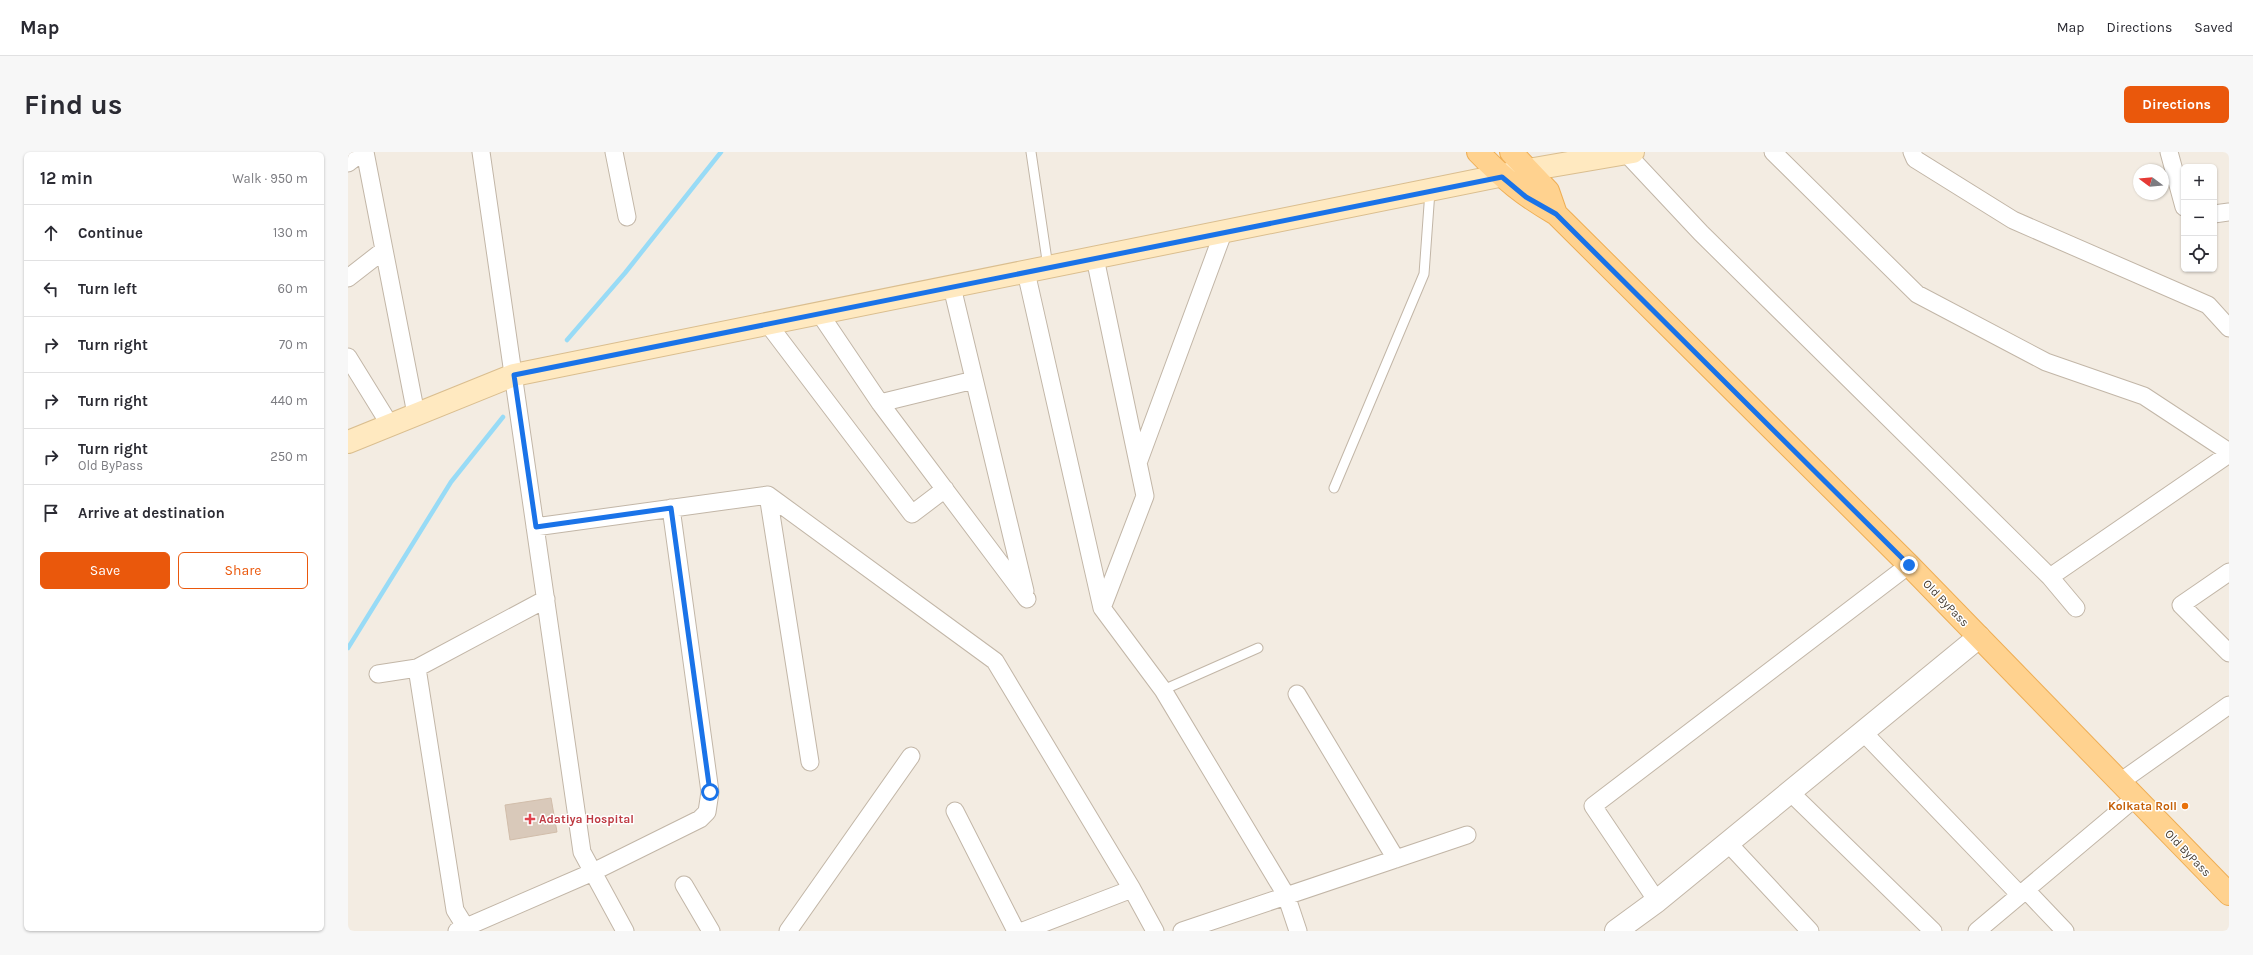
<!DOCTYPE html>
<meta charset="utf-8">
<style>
body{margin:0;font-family:Karla,sans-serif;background:#f7f7f7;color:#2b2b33}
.controls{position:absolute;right:12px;top:12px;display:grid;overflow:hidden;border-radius:6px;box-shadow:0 1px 3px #0004}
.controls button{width:36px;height:36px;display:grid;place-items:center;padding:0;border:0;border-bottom:1px solid #e1e1e2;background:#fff;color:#2b2b33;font:20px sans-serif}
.compass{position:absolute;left:1785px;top:12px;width:36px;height:36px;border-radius:50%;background:#fff;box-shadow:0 1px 3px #0004;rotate:286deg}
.stop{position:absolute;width:12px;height:12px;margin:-9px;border:3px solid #1a73e8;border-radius:50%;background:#fff}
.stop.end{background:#1a73e8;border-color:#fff;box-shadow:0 1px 4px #0008}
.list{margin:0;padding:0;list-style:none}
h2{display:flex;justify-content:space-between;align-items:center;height:52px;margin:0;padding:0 16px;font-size:17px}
h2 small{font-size:13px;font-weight:400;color:#7c7c81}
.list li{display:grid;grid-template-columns:26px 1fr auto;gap:12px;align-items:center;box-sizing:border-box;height:56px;padding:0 16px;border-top:1px solid #e1e1e2}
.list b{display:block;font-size:15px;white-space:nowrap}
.list p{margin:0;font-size:13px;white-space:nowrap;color:#7c7c81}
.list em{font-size:13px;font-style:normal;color:#7c7c81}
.actions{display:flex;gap:8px;padding:12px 16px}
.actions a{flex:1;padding:9px 0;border:1px solid #ea580c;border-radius:6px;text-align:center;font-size:14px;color:#ea580c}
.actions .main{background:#ea580c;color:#fff}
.icon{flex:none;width:22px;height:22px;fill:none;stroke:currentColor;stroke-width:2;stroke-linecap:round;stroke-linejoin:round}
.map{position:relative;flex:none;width:1881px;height:779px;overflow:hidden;border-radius:6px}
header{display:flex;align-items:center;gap:24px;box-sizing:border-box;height:56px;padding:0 20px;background:#fff;border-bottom:1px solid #e1e1e2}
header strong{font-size:19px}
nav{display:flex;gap:22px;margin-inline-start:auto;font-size:14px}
.intro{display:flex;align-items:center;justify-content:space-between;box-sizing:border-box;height:96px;padding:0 24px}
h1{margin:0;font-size:28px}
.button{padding:10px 18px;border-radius:6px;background:#ea580c;color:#fff;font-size:14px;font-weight:700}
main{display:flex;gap:24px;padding:0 24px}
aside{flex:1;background:#fff;border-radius:6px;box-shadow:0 1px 3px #0004}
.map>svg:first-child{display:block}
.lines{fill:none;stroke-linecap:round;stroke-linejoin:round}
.stream{stroke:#98dbf6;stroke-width:4.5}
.building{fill:#d9c9ba;stroke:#d1bdaa}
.service-casing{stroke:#c2b6a7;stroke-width:11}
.minor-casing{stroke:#c2b6a7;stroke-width:19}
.tertiary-casing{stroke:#c2b6a7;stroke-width:24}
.secondary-casing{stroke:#dabe8f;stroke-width:24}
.primary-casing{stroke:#eeae55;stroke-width:24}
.service{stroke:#fff;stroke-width:9}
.minor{stroke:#fff;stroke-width:17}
.tertiary{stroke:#fff;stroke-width:22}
.secondary{stroke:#ffe9c0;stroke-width:22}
.primary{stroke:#ffd28f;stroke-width:22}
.route{stroke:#1a73e8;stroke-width:5}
.food-dot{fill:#e8710a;stroke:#fff;stroke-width:1.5}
.health-dot{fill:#e0444e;stroke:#fff;stroke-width:1.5}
.labels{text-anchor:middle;stroke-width:3;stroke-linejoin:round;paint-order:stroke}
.street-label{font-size:12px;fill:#453c32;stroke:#fff}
.food-label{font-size:12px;font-weight:bold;fill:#c56008;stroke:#fff;text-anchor:end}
.health-label{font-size:12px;font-weight:bold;fill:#be3a42;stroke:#fff;text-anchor:start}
</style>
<header>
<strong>Map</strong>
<nav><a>Map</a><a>Directions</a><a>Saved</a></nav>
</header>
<div class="intro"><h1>Find us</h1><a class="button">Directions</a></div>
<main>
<aside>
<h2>12 min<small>Walk · 950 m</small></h2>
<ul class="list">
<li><svg class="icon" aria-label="ahead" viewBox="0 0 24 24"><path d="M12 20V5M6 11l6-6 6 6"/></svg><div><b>Continue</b></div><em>130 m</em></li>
<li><svg class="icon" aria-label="left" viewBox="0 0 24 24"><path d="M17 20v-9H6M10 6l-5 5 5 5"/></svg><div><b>Turn left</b></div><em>60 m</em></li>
<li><svg class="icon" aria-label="right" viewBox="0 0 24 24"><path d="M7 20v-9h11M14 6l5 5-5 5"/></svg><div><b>Turn right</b></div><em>70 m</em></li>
<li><svg class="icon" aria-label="right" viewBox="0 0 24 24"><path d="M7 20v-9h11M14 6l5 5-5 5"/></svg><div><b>Turn right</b></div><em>440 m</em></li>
<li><svg class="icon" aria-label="right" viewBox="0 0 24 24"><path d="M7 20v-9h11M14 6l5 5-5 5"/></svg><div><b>Turn right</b><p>Old ByPass</p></div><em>250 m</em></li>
<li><svg class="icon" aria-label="arrive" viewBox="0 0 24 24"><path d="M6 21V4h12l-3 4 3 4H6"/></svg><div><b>Arrive at destination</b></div></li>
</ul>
<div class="actions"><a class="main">Save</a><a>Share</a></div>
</aside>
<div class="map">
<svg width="1881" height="779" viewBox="0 0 1881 779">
<rect width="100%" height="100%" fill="#f3ece2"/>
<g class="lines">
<!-- stream -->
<path class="stream" d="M219,188L277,121L373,0
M0,496L103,330L155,265"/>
</g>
<!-- building -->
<path class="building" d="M203,646L209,680L162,688L157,653Z"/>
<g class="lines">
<!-- service casing -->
<g class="service-casing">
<path id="service" d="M683,0L700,115
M986,336L1076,122L1082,39
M815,538L910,496"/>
</g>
<!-- minor casing -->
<g class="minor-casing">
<path id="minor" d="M17,0L68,262
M133,0L234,700L277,779
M266,0L279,65
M1277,0L1353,81L1702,425
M1425,0L1569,142L1698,210L1796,244L1881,300
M1564,0L1567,7L1665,68L1860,153L1881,176
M1821,0L1836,55
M0,11L14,0
M1866,62L1881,60
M747,106L797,344L754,456
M678,120L754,456L815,538L938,743L950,779
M0,126L36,98
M604,135L677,439
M472,162L532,251L679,447
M420,172L564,362L597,337
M0,205L42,273
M532,251L626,228
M790,311L875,81
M420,343L647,509L784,737L807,779
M187,375L420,343L462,610
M1881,420L1833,453L1881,501
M1728,456L1702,425L1881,302
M69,516L107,758L120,779
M30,522L69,516L198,447
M949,542L1048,707
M1515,580L1672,743
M1772,630L1881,553
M1442,640L1585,779
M607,659L668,779
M1380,691L1462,779
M336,733L363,779
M1678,738L1717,779
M1309,749L1245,654L1561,413
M109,779L245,720L352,667L359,660L362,640L323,356
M440,779L563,604
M675,779L784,737
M834,779L1119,683
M1629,779L1787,646"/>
</g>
<!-- tertiary casing -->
<g class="tertiary-casing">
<path id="tertiary" d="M1268,779L1309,749L1631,485"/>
</g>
<!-- secondary casing -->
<g class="secondary-casing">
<path id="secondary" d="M0,290L166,223L1180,18L1285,0"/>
</g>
<!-- primary casing -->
<g class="primary-casing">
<path id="primary" d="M1130,0C1157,28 1175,43 1208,62L1561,413L1881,742
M1163,0L1200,39L1208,62"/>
</g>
<!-- service -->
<use href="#service" class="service"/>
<!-- minor -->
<use href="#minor" class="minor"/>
<!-- tertiary -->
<use href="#tertiary" class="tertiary"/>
<!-- secondary -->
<use href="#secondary" class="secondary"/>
<!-- primary -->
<use href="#primary" class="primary"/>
</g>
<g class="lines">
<!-- route -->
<path class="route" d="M362,640L323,356L188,375L166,223L1154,25L1178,45L1208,62L1561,413"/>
</g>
<!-- markers -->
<circle class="food-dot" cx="1837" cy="654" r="4"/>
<path class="health-dot" d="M180 661h4v4h4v4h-4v4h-4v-4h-4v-4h4z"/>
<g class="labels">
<!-- street labels -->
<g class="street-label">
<text transform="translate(1598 451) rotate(46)" y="4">Old ByPass</text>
<text transform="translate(1840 701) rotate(46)" y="4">Old ByPass</text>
</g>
<!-- food labels -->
<g class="food-label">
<text x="1829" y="658">Kolkata Roll</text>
</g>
<!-- health labels -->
<g class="health-label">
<text x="191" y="671">Adatiya Hospital</text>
</g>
</g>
</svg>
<div class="controls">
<button>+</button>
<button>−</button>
<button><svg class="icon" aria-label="locate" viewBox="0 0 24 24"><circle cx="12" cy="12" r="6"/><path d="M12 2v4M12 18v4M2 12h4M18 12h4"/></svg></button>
</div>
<svg class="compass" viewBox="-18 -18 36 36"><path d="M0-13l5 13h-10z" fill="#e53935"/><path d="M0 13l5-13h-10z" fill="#7c7c81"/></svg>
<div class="stop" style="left:362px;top:640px"></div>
<div class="stop end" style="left:1561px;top:413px"></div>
</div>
</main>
